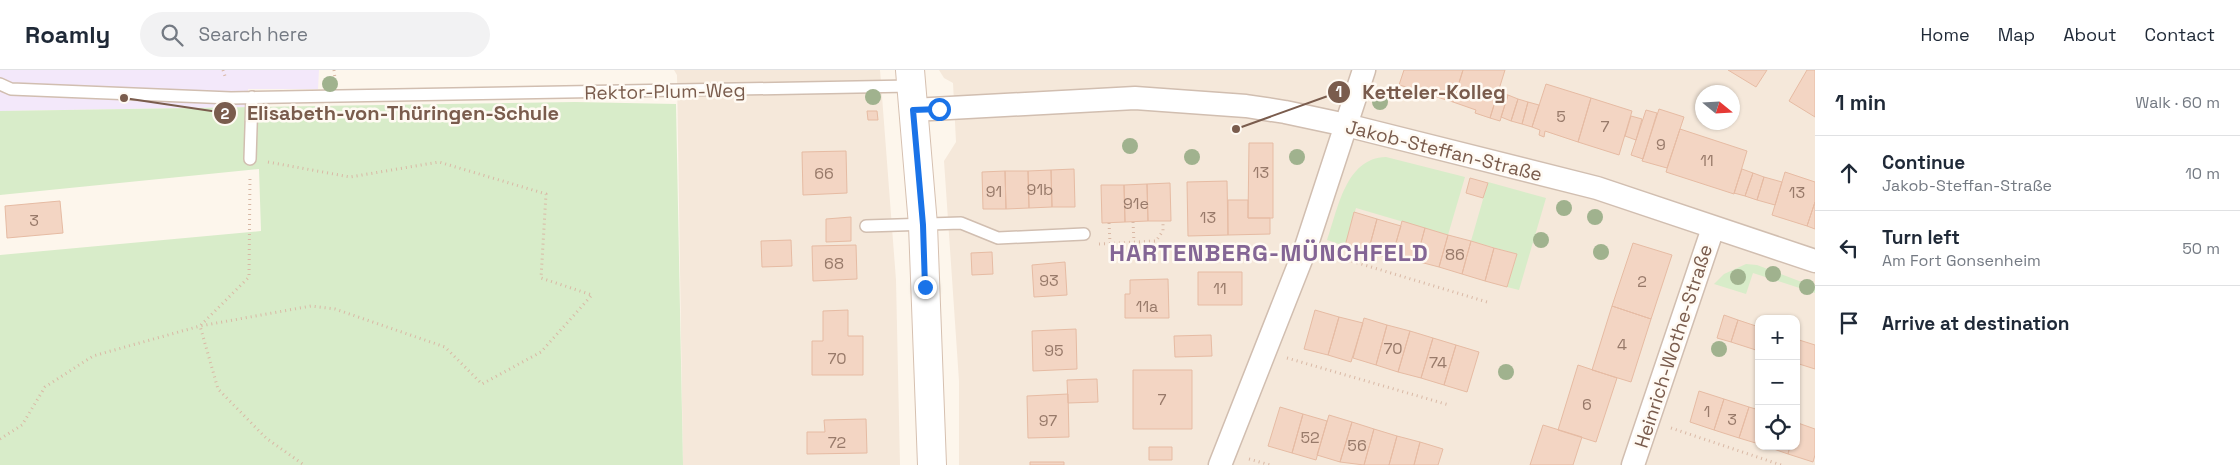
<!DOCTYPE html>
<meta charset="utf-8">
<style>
body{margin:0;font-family:"Space Grotesk",sans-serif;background:#f2f2f3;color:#1f2937}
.controls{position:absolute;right:15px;bottom:15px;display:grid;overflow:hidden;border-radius:10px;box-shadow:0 1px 4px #0004}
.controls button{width:45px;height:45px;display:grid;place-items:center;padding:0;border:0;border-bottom:1px solid #e0e1e3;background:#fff;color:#1f2937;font:25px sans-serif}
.compass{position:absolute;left:1695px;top:15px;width:45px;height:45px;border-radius:50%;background:#fff;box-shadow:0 1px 4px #0004;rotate:108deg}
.stop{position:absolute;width:15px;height:15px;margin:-11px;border:4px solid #1a73e8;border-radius:50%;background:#fff}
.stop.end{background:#1a73e8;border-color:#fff;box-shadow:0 1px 5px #0008}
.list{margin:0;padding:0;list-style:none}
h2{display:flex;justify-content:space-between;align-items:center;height:65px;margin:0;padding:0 20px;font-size:21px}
h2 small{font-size:16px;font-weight:400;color:#747a83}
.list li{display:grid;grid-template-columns:32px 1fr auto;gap:15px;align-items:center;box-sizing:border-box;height:75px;padding:0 20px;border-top:1px solid #e0e1e3}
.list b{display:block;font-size:19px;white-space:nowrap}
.list p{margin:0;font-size:16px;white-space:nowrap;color:#747a83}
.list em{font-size:16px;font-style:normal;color:#747a83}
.icon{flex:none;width:28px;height:28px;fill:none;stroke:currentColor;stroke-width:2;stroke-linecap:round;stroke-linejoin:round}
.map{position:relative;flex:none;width:1815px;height:395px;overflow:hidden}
header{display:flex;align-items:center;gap:30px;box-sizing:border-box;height:70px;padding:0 25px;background:#fff;border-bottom:1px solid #e0e1e3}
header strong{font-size:24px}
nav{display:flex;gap:28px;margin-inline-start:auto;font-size:18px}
.search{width:350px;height:45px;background:#f2f2f3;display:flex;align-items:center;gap:12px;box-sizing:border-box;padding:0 18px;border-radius:28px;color:#747a83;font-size:19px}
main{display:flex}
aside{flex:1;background:#fff}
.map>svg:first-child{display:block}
.residential{fill:#f5e8da;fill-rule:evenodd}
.education{fill:#f3e8fa}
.green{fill:#d8ecc9}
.building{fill:#f3d5c3;stroke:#e6bba3}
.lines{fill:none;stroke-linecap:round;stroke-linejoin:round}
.lane-casing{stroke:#d1beb0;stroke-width:14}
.street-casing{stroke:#d1beb0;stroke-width:25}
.secondary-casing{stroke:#d6c0b0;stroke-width:30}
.path{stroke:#d9b8a5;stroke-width:3;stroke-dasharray:1 4;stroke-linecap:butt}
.lane{stroke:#fff;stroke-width:11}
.street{stroke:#fff;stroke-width:22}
.secondary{stroke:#fff;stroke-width:28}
.tree{fill:#a0b28e}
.route{stroke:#1a73e8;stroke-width:6}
.labels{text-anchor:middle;stroke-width:5;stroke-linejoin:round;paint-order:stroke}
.number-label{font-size:16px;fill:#987a6a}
.street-label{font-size:19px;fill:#7a5c4d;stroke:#fffaf3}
.district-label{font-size:24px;font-weight:bold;letter-spacing:1px;fill:#846695;stroke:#fffaf3}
.leader{fill:none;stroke:#7a5c4d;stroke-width:2}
.callout-dot{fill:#7a5c4d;stroke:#fffaf3;stroke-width:2}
.mark-label{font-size:15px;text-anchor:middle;font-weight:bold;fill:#fff}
.callout-label{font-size:20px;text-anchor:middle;font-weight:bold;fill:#7a5c4d;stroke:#fffaf3;stroke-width:5;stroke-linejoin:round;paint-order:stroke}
</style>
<header>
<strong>Roamly</strong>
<div class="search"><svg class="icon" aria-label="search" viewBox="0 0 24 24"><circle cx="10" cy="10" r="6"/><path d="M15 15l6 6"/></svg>Search here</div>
<nav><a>Home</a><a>Map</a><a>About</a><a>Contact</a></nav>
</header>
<main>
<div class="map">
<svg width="1815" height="395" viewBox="0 0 1815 395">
<rect width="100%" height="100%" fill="#fdf6ec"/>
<!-- residential -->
<path class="residential" d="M674,0H880L896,210L900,395H683L677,5Z
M939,0H1815V395H959V311L944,91L956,72L953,13L944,8ZM1702,22H1732V52H1702ZM1759,249H1796V376H1759Z"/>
<!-- education -->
<path class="education" d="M0,0H319L318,19H248L247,37L0,41Z"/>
<!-- green -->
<path class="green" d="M575,32L676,34L683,395H0V185L261,161L259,99L0,125V41Z
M1386,87L1465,107L1448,165L1356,138L1345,176L1327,170C1338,140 1345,88 1386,87Z
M1488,112L1546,128L1519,220L1507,217L1517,184L1471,171Z
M1746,194L1757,195L1815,217V223L1753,203L1746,224L1714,214L1724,204Z"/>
<!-- building -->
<path class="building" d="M1404,0H1463L1453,32L1424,23L1423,26L1412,23L1413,19L1399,15Z
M1463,0H1505L1490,48L1475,43L1476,40L1453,32Z
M1728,0H1767L1756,17Z
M1807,0H1815V47L1789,31Z
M1546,14L1591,28L1578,72L1545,61L1544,67L1539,65L1540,60L1532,57Z
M1498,22L1508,25L1500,51L1490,48Z
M1508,25L1518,29L1511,51L1501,47Z
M1591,28L1632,41L1619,85L1578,72Z
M1518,29L1528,32L1522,54L1511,51Z
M1528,32L1539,35L1532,57L1522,54Z
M1659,39L1684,47L1667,98L1642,91Z
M1646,40L1657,43L1643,89L1631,85Z
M867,41H877L878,50H868Z
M1631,46L1642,49L1636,70L1625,66Z
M1680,59L1747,81L1734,124L1666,102Z
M1249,73H1273V148H1248Z
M846,81L847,123L803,125L802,82Z
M1074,99L1075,137H1052L1051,100Z
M1742,99L1753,103L1745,126L1734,123Z
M1051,100L1052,137L1029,138L1028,101Z
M1005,101L1006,139H983L982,102Z
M1005,101H1028L1029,138L1006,139Z
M1785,102L1815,112V132L1807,156L1772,145Z
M1753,103L1764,107L1757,130L1745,126Z
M1764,107L1782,112L1775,135L1757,130Z
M1470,108L1488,113L1483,128L1466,123Z
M1227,111L1228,165L1188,166L1187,112Z
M1170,113L1171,151H1148L1147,114Z
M1147,114L1148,151L1125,152L1124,115Z
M1101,115H1124L1125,152L1102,153Z
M1228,130H1248V148H1270V164L1228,165Z
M60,131L63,163L7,168L5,136Z
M1815,132V159L1807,156Z
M1354,142L1377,149L1368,182L1345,176Z
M851,147V171L826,172V149Z
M1377,149L1401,156L1391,189L1368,182Z
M1402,151L1425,158L1416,191L1393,184Z
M1425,158L1448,165L1439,197L1416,191Z
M1448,165L1471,171L1462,204L1439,197Z
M791,170L792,196L762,197L761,171Z
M1471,171L1494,178L1485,211L1462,204Z
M1633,173L1672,185L1651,249L1612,236Z
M856,175L857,209L813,211L812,176Z
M1494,178L1517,184L1507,217L1485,211Z
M992,182L993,204L972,205L971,183Z
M1065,192L1067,225L1034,227L1032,195Z
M1198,202H1242V235H1198Z
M1168,209L1169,248H1125V224H1130V210Z
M1612,236L1651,249L1631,312L1592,300Z
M848,240V266H863V305H812V271H823V241Z
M1315,240L1339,247L1328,285L1304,279Z
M1724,245L1738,250L1731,272L1717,268Z
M1339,247L1363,253L1351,292L1328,285Z
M1364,248L1387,255L1376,295L1353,288Z
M1738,250L1759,257V281L1731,272Z
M1387,255L1410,261L1398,302L1376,295Z
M1076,259L1077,299L1033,301L1032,261Z
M1410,261L1433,268L1421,308L1398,302Z
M1211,265L1212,286L1175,287L1174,266Z
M1433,268L1456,275L1444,315L1421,308Z
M1796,269L1815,275V299L1796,293Z
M1456,275L1479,282L1467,322L1444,315Z
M1578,295L1617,308L1596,372L1558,360Z
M1133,300H1192V359H1133Z
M1097,309L1098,332L1068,333L1067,310Z
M1699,321L1724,329L1714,360L1690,352Z
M1068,324L1069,367L1028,368L1027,326Z
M1724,329L1749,337L1739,368L1714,360Z
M1280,337L1303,344L1292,383L1268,376Z
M1749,337L1759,340V374L1739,368Z
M1303,344L1327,351L1316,390L1292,383Z
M1329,345L1352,352L1340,392L1317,385Z
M866,349L867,383L807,384V362H825L824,350Z
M1352,352L1374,359L1364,395L1340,392Z
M1798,353L1815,359V385L1813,392L1788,384L1790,376H1796Z
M1543,355L1582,367L1573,395H1530Z
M1374,359L1397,366L1389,395H1364Z
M1397,366L1420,372L1414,395H1389Z
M1420,372L1443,379L1438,395H1414Z
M1765,376H1790L1788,384Z
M1149,377H1172V390H1149Z
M1030,392H1064V395H1030Z"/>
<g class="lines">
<!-- lane casing -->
<g class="lane-casing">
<path id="lane" d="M0,14L11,19L231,28L911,16
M250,89L252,27
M866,156L961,153L998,168L1084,164"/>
</g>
<!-- street casing -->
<g class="street-casing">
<path id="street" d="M913,40L1135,28L1246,36L1285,42L1346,55L1597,118L1815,191
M1220,395L1306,177L1364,0
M1633,395L1713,158"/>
</g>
<!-- secondary casing -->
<g class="secondary-casing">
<path id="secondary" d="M910,0L923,155L932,395"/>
</g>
<!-- path -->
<path class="path" d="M223,0L226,9
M334,0L335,9
M268,92L350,107L439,92L546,124L541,208L592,225L541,282L482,314L445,277L335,239L311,236L200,256L218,319L266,368L304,395
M1133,152L1134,172
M1109,153L1110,173
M1099,174L1156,171L1163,161V151
M1328,184L1487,232
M1287,288L1449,335
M1671,358L1781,395
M0,369L22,355L45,317L93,286L200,256L249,207L250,105
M1249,389L1270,395"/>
<!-- lane -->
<use href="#lane" class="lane"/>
<!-- street -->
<use href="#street" class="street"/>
<!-- secondary -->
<use href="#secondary" class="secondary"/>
</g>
<!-- trees -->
<g class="tree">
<circle cx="330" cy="14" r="8"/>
<circle cx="873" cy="27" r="8"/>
<circle cx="1380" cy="32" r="8"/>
<circle cx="1130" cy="76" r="8"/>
<circle cx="1192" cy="87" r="8"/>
<circle cx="1297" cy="87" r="8"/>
<circle cx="1564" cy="138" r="8"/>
<circle cx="1595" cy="147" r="8"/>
<circle cx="1541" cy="170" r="8"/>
<circle cx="1601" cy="182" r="8"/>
<circle cx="1773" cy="204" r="8"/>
<circle cx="1738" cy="207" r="8"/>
<circle cx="1807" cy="217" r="8"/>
<circle cx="1719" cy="279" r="8"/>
<circle cx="1506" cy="302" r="8"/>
</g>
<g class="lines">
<!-- route -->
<path class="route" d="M925,217L923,155L913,40L939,39"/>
</g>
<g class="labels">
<!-- number labels -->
<g class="number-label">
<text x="1561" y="52">5</text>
<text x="1605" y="62">7</text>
<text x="1661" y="80">9</text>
<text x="1707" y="96">11</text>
<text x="1261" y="108">13</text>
<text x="824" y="109">66</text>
<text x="1040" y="125">91b</text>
<text x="994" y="127">91</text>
<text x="1797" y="128">13</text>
<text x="1136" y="139">91e</text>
<text x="1208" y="153">13</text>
<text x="34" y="156">3</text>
<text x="1455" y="190">86</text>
<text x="834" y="199">68</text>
<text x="1049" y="216">93</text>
<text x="1642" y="217">2</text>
<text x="1220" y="224">11</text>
<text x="1147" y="242">11a</text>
<text x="1622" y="280">4</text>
<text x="1393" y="284">70</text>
<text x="1054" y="286">95</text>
<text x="837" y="294">70</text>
<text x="1438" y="298">74</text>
<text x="1162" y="335">7</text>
<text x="1587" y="340">6</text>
<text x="1707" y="347">1</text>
<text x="1732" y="355">3</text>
<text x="1048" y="356">97</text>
<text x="1310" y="373">52</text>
<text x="837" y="378">72</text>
<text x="1357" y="381">56</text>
</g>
<!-- street labels -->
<g class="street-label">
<text transform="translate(665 21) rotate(-1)" y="7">Rektor-Plum-Weg</text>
<text transform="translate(1444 80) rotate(14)" y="7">Jakob-Steffan-Straße</text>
<text transform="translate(1673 276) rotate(-72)" y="7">Heinrich-Wothe-Straße</text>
</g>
<!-- district labels -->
<g class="district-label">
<text x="1269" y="191">HARTENBERG-MÜNCHFELD</text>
</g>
</g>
<!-- callouts -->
<path class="leader" d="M1236 59L1339 22M124 28L225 43"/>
<g class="callout-dot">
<circle cx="1236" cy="59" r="5"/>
<circle cx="124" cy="28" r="5"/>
<circle cx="1339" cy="22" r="12"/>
<circle cx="225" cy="43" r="12"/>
</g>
<g class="mark-label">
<text x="1339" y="27">1</text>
<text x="225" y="49">2</text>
</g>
<g class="callout-label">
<text x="1434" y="29">Ketteler-Kolleg</text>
<text x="403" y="50">Elisabeth-von-Thüringen-Schule</text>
</g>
</svg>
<div class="controls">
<button>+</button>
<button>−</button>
<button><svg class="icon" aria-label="locate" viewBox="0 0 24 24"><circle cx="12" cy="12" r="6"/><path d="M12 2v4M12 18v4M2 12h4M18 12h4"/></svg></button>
</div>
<svg class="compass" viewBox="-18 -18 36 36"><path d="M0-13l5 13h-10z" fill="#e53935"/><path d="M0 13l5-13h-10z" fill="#747a83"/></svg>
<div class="stop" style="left:939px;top:39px"></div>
<div class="stop end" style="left:925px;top:217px"></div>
</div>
<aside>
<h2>1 min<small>Walk · 60 m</small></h2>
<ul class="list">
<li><svg class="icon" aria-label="ahead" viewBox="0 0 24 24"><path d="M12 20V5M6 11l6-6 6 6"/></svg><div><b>Continue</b><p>Jakob-Steffan-Straße</p></div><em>10 m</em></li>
<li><svg class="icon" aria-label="left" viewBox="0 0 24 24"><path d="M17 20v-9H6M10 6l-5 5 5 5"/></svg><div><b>Turn left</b><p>Am Fort Gonsenheim</p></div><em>50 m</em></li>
<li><svg class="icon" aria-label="arrive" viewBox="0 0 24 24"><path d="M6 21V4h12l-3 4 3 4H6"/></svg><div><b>Arrive at destination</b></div></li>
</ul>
</aside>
</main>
